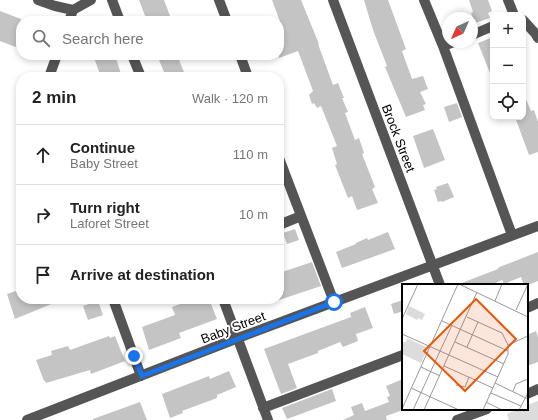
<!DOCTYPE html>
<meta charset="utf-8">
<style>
body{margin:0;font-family:Arial,sans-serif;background:#f6f6f6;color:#222}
.controls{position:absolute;right:12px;top:12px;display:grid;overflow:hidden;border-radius:8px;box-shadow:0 2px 6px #0003}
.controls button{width:36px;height:36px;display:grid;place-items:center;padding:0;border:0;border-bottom:1px solid #e0e0e0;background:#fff;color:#222;font:20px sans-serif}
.compass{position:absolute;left:442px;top:12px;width:36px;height:36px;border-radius:50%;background:#fff;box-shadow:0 2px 6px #0003;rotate:225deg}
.stop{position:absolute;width:12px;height:12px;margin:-9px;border:3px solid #1a73e8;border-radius:50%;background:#fff}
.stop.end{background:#1a73e8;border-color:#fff;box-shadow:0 1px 4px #0008}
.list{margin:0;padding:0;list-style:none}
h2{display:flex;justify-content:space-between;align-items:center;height:52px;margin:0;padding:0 16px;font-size:17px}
h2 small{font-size:13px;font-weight:400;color:#767676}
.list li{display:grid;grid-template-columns:26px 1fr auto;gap:12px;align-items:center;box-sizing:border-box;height:60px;padding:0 16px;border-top:1px solid #e0e0e0}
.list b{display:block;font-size:15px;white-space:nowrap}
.list p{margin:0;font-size:13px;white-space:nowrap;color:#767676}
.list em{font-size:13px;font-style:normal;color:#767676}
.icon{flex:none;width:22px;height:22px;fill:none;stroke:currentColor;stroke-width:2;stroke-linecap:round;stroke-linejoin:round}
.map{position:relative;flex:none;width:538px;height:420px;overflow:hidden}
.search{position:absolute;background:#fff;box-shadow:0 2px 6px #0003;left:16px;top:16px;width:268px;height:44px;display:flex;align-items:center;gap:10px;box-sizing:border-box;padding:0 14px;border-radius:16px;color:#767676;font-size:15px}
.panel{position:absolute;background:#fff;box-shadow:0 2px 6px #0003;left:16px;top:72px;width:268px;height:232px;border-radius:16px}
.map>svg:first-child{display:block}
.green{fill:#dcdcdc}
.building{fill:#c4c4c4}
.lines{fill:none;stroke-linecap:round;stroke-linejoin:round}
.minor{stroke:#555;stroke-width:10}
.route{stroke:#1a73e8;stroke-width:5}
.labels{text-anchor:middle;stroke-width:3.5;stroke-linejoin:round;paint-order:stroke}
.street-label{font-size:13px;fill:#000;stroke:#fff}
.inset-road{fill:none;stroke:#999;stroke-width:1}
.view{fill:#e8590c;fill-opacity:0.15;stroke:#e8590c;stroke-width:2}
.inset-edge{fill:none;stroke:#000;stroke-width:2}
</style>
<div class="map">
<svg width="538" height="420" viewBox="0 0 538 420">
<rect width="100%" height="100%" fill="#fff"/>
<!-- green -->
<path class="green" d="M538,401V420H509L507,414L518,409H527V405Z"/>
<!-- building -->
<path class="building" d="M139,0H164L172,21H147Z
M272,0H301L319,44H318L333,85L338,83L344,98H342L348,112L345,113L355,140L359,138L364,153L362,154L375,187L372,189L378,203L357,210L352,196L348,198L335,165L337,164L332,148L337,146L321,106L317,108L314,103L312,104L309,95L313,91L298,51L279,58V33L283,32L281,27H282Z
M364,0H388L406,49L402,51L412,79L423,76L428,89L420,92L426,104L423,105L425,110L406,117L385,67L387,66L373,30Z
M469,0H488L492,11L488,13L490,18L475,23L471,13L473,12Z
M0,11L21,19V49L0,41Z
M493,37V78H492L478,43Z
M93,55H115L122,77H101Z
M157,55H177L186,77H166Z
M523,92L531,111L534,110L538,122V152L529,155L515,117H523Z
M457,103L462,117L449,122L444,107Z
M433,129L445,160L424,168L413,136Z
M448,183L454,197L442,202L441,201L438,202L434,190L437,189L436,187Z
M295,229L299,240L287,244L283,233Z
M388,232L395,249L342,268L336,252L356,244V243L367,238L368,240Z
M538,252V281L528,285H524L521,277L504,284L502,280L491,285H459V284L498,269V268L502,266Z
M312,262L321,286L279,300V273Z
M16,291L18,296L21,295V299L61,300L15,319L7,294Z
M194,299H209L217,319L179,333L181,338L149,350L142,327L175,315L172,307Z
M403,300V311L394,314L391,304Z
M98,301L103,315L88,320L83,306Z
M365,307L373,328L356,334L358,341L343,347L340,342L318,351V353L288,364L297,388L281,394L264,349L351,317L350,313Z
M536,331L538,337V362L527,366V335Z
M109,336L110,338L115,336L125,361L91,374L90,370L46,383L45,381H44L36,360L52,355L51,351L68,346L70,350Z
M229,371L236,387L217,395V398L182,411L183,413L170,418L162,394L209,376L210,379Z
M403,379V410L386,416L387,420H343L354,415L351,407L362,403L365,411L389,402L387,397L390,396L386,386Z
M332,389L336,401L287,419L282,408Z
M140,402L147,420H93V419Z"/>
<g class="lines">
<!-- minor -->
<path class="minor" d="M38,0L55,6L73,10L91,0
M112,0L120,21
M219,0L227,21
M333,0L440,285
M424,0L443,46L512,235
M508,0L514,15
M523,20L535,33L538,38
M69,21L73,10
M472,35L493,26
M443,46L454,42
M132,55L141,77
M240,55L248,77
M49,77L57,55
M279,158L334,302
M279,225L301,216
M113,299L141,376
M223,299L268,420
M527,308L538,303
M527,394L538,389
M263,408L403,355
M27,420L238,338L538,226
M457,420L487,409"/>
</g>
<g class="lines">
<!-- route -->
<path class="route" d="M134,356L142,376L334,302"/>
</g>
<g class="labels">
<!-- street labels -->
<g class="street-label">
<text transform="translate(399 138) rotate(69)" y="5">Brock Street</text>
<text transform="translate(233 327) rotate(-21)" y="5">Baby Street</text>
</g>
</g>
<!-- overview -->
<g transform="translate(402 284)">
<rect width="126" height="126" fill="#fff"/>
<path d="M7,22L23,30L20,36L16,34L15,36L4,30ZM5,54L26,64L19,79L0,70V58H4Z" fill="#dcdcdc"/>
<path class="inset-road" d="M57,0L126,33M93,17L100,0M114,26L126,0M65,33L100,49L106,61M0,35L16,0M40,37L106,67M0,50L96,93M53,58L102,80M65,63L76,38M42,82L91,104M19,83L38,92M93,99L126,115M54,101L63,103L67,93M9,104L57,126M111,107L114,100L126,95M89,109L119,122M84,118L100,126M0,125L56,0M11,126L50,41M22,126L75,8M81,126L106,70V61L126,52M117,126L126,109"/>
<path class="view" d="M74,15L114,55L63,107L22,67Z"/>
<rect width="126" height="126" class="inset-edge"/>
</g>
</svg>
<div class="controls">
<button>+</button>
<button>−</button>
<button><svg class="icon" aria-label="locate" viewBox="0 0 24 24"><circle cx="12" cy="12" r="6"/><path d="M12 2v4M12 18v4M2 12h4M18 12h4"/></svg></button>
</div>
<svg class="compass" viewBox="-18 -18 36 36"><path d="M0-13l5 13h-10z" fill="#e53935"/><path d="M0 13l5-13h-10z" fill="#767676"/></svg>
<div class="stop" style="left:334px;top:302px"></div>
<div class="stop end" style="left:134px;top:356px"></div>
<div class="search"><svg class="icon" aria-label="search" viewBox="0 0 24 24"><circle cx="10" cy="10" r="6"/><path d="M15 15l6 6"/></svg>Search here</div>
<section class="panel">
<h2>2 min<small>Walk · 120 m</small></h2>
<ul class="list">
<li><svg class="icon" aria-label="ahead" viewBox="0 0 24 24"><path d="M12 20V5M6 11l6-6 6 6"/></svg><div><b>Continue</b><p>Baby Street</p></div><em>110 m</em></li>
<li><svg class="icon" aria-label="right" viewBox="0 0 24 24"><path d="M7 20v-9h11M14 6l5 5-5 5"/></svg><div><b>Turn right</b><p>Laforet Street</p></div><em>10 m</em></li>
<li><svg class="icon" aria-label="arrive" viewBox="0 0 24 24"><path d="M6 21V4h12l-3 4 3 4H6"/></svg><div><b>Arrive at destination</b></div></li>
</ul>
</section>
</div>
